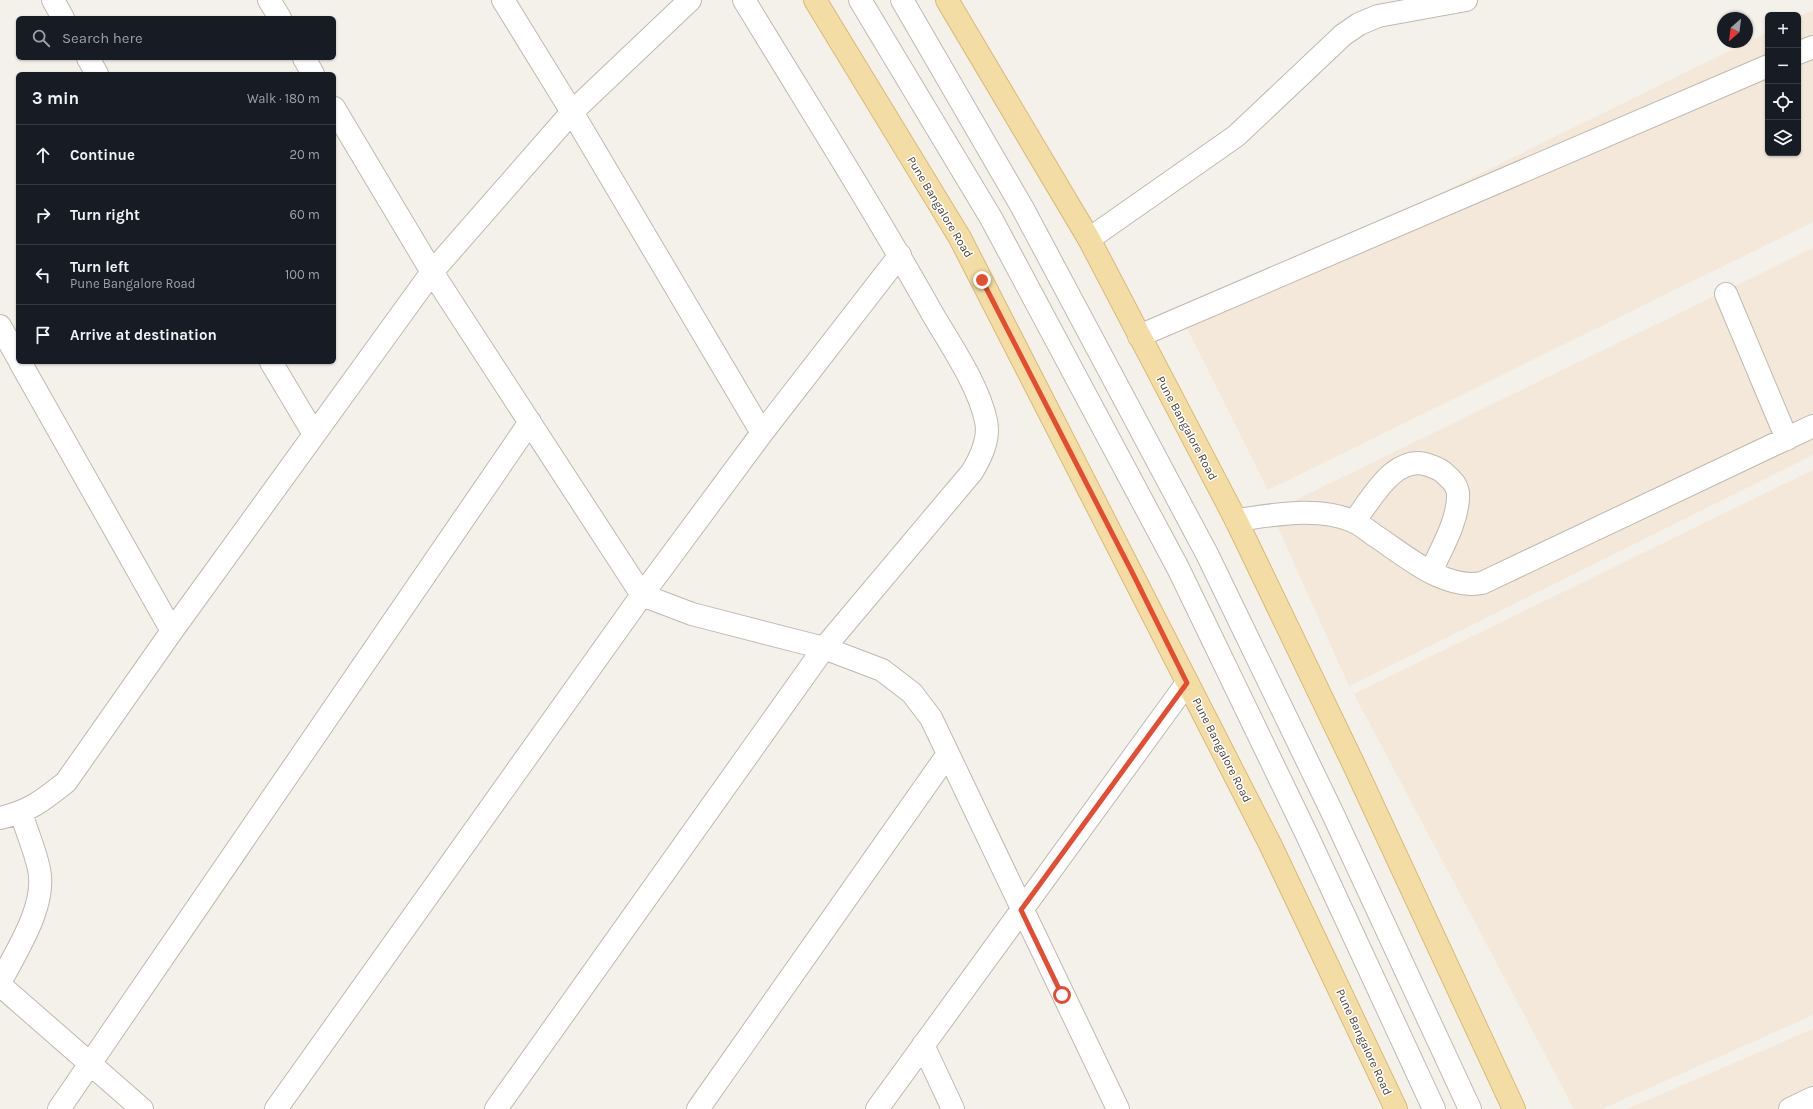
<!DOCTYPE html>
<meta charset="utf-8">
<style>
body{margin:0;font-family:Karla,sans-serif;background:#242831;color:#f1f3f6}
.controls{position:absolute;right:12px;top:12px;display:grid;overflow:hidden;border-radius:6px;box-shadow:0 1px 3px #0004}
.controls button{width:36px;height:36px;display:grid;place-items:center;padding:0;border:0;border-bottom:1px solid #363941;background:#171b24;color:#f1f3f6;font:20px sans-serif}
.compass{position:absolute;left:1717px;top:12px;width:36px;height:36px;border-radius:50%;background:#171b24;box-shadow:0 1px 3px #0004;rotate:208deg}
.stop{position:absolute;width:12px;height:12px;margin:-9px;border:3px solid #e44d32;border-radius:50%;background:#fff}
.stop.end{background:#e44d32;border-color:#fff;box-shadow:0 1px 4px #0008}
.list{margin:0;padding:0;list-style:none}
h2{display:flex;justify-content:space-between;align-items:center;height:52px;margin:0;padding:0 16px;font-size:17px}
h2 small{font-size:13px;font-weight:400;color:#9ea1a6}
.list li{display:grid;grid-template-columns:26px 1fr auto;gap:12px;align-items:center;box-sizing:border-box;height:60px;padding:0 16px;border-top:1px solid #363941}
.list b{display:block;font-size:15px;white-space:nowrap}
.list p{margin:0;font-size:13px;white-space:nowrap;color:#9ea1a6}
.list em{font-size:13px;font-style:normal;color:#9ea1a6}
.icon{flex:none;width:22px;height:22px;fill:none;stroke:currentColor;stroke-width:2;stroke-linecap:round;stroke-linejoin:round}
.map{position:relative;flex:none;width:1813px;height:1109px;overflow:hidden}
.search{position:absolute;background:#171b24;box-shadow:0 1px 3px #0004;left:16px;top:16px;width:320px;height:44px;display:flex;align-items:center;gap:10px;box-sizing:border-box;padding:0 14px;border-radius:6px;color:#9ea1a6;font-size:15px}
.panel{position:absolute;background:#171b24;box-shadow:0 1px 3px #0004;left:16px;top:72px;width:320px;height:292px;border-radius:6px}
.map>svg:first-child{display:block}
.commercial{fill:#f3e8d9}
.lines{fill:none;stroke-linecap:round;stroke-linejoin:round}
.minor-casing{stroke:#bfb9af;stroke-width:24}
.major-casing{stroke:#d8ba75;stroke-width:24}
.minor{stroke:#fff;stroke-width:22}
.major{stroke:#f4dda4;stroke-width:22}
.route{stroke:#e44d32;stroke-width:5}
.labels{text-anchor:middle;stroke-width:3;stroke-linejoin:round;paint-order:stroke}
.street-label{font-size:12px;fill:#48423a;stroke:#fff}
</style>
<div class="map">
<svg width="1813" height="1109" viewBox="0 0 1813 1109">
<rect width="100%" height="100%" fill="#f4f1eb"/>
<!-- commercial -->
<path class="commercial" d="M1813,10V222L1268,490L1183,320L1768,32V153H1798V17Z
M1813,248V455L1349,686L1271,512Z
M1813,470V1015L1602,1109H1574L1354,694Z
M1813,1029V1109H1627Z"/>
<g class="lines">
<!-- minor casing -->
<g class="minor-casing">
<path id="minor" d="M53,0L63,18
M269,0L280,18
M503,0L572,112L762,433
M860,0L991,218L1178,568L1306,833L1434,1109
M902,0L1022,207L1207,554L1332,812L1470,1109
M1798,53L1813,47
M88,58L97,74
M304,58L313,74
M334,108L432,272L642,595L692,614L824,648L882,670L912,693L931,718L1118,1109
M1089,239L1236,136L1343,35L1359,24L1378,16L1466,0
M1726,294L1787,439
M0,326L18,358
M1139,336L1768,66
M20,362L172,631
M271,362L314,434
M1236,520C1275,515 1316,506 1353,521C1360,524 1367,530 1374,535C1405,555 1443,590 1482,583L1813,426
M1354,522C1372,498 1396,451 1431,466C1436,468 1440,469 1444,473C1452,480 1459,486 1458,498C1457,523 1441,549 1431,572
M0,818C30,811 42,801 66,782L172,631L432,272L572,112L690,0
M0,983C16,951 47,906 39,869C35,850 27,832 21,813
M0,985L142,1109
M923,1045L953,1109
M59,1109L530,422
M276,1109L642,595L762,433L900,255
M496,1109L824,648L972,472C981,457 990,439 986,421C979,386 950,344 932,313C873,207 807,104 744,0
M698,1109L948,754
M877,1109L1187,683
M1790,1109L1813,1098"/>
</g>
<!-- major casing -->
<g class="major-casing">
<path id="major" d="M815,0L960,238L1270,844L1396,1109
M947,0L1089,239L1236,520L1354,765L1514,1109"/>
</g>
<!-- minor -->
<use href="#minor" class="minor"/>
<!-- major -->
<use href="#major" class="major"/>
</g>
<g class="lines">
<!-- route -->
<path class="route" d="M982,280L1134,576L1187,683L1021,910L1062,995"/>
</g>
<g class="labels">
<!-- street labels -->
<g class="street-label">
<text transform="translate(940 207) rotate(59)" y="4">Pune Bangalore Road</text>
<text transform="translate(1187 428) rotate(62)" y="4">Pune Bangalore Road</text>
<text transform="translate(1222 750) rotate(63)" y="4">Pune Bangalore Road</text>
<text transform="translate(1364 1042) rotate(65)" y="4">Pune Bangalore Road</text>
</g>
</g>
</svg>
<div class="controls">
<button>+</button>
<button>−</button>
<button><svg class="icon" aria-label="locate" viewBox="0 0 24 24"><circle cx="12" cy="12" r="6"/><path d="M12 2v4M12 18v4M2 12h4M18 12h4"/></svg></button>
<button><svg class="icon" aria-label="layers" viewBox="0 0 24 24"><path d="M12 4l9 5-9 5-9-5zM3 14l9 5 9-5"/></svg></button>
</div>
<svg class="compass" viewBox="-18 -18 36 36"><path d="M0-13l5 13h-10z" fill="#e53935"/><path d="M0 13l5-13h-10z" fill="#9ea1a6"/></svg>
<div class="stop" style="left:1062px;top:995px"></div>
<div class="stop end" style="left:982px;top:280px"></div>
<div class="search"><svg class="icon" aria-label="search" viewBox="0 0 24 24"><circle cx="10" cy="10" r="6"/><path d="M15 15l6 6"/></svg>Search here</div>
<section class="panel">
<h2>3 min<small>Walk · 180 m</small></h2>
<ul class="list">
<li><svg class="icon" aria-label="ahead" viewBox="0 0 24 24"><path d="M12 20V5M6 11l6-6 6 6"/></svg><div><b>Continue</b></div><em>20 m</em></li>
<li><svg class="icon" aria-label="right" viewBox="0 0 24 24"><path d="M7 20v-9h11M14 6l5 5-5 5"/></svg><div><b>Turn right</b></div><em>60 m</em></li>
<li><svg class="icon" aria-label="left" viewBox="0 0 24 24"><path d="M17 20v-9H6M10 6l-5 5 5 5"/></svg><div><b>Turn left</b><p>Pune Bangalore Road</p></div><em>100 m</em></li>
<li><svg class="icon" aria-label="arrive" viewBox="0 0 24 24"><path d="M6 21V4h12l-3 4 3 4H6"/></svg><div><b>Arrive at destination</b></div></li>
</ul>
</section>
</div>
